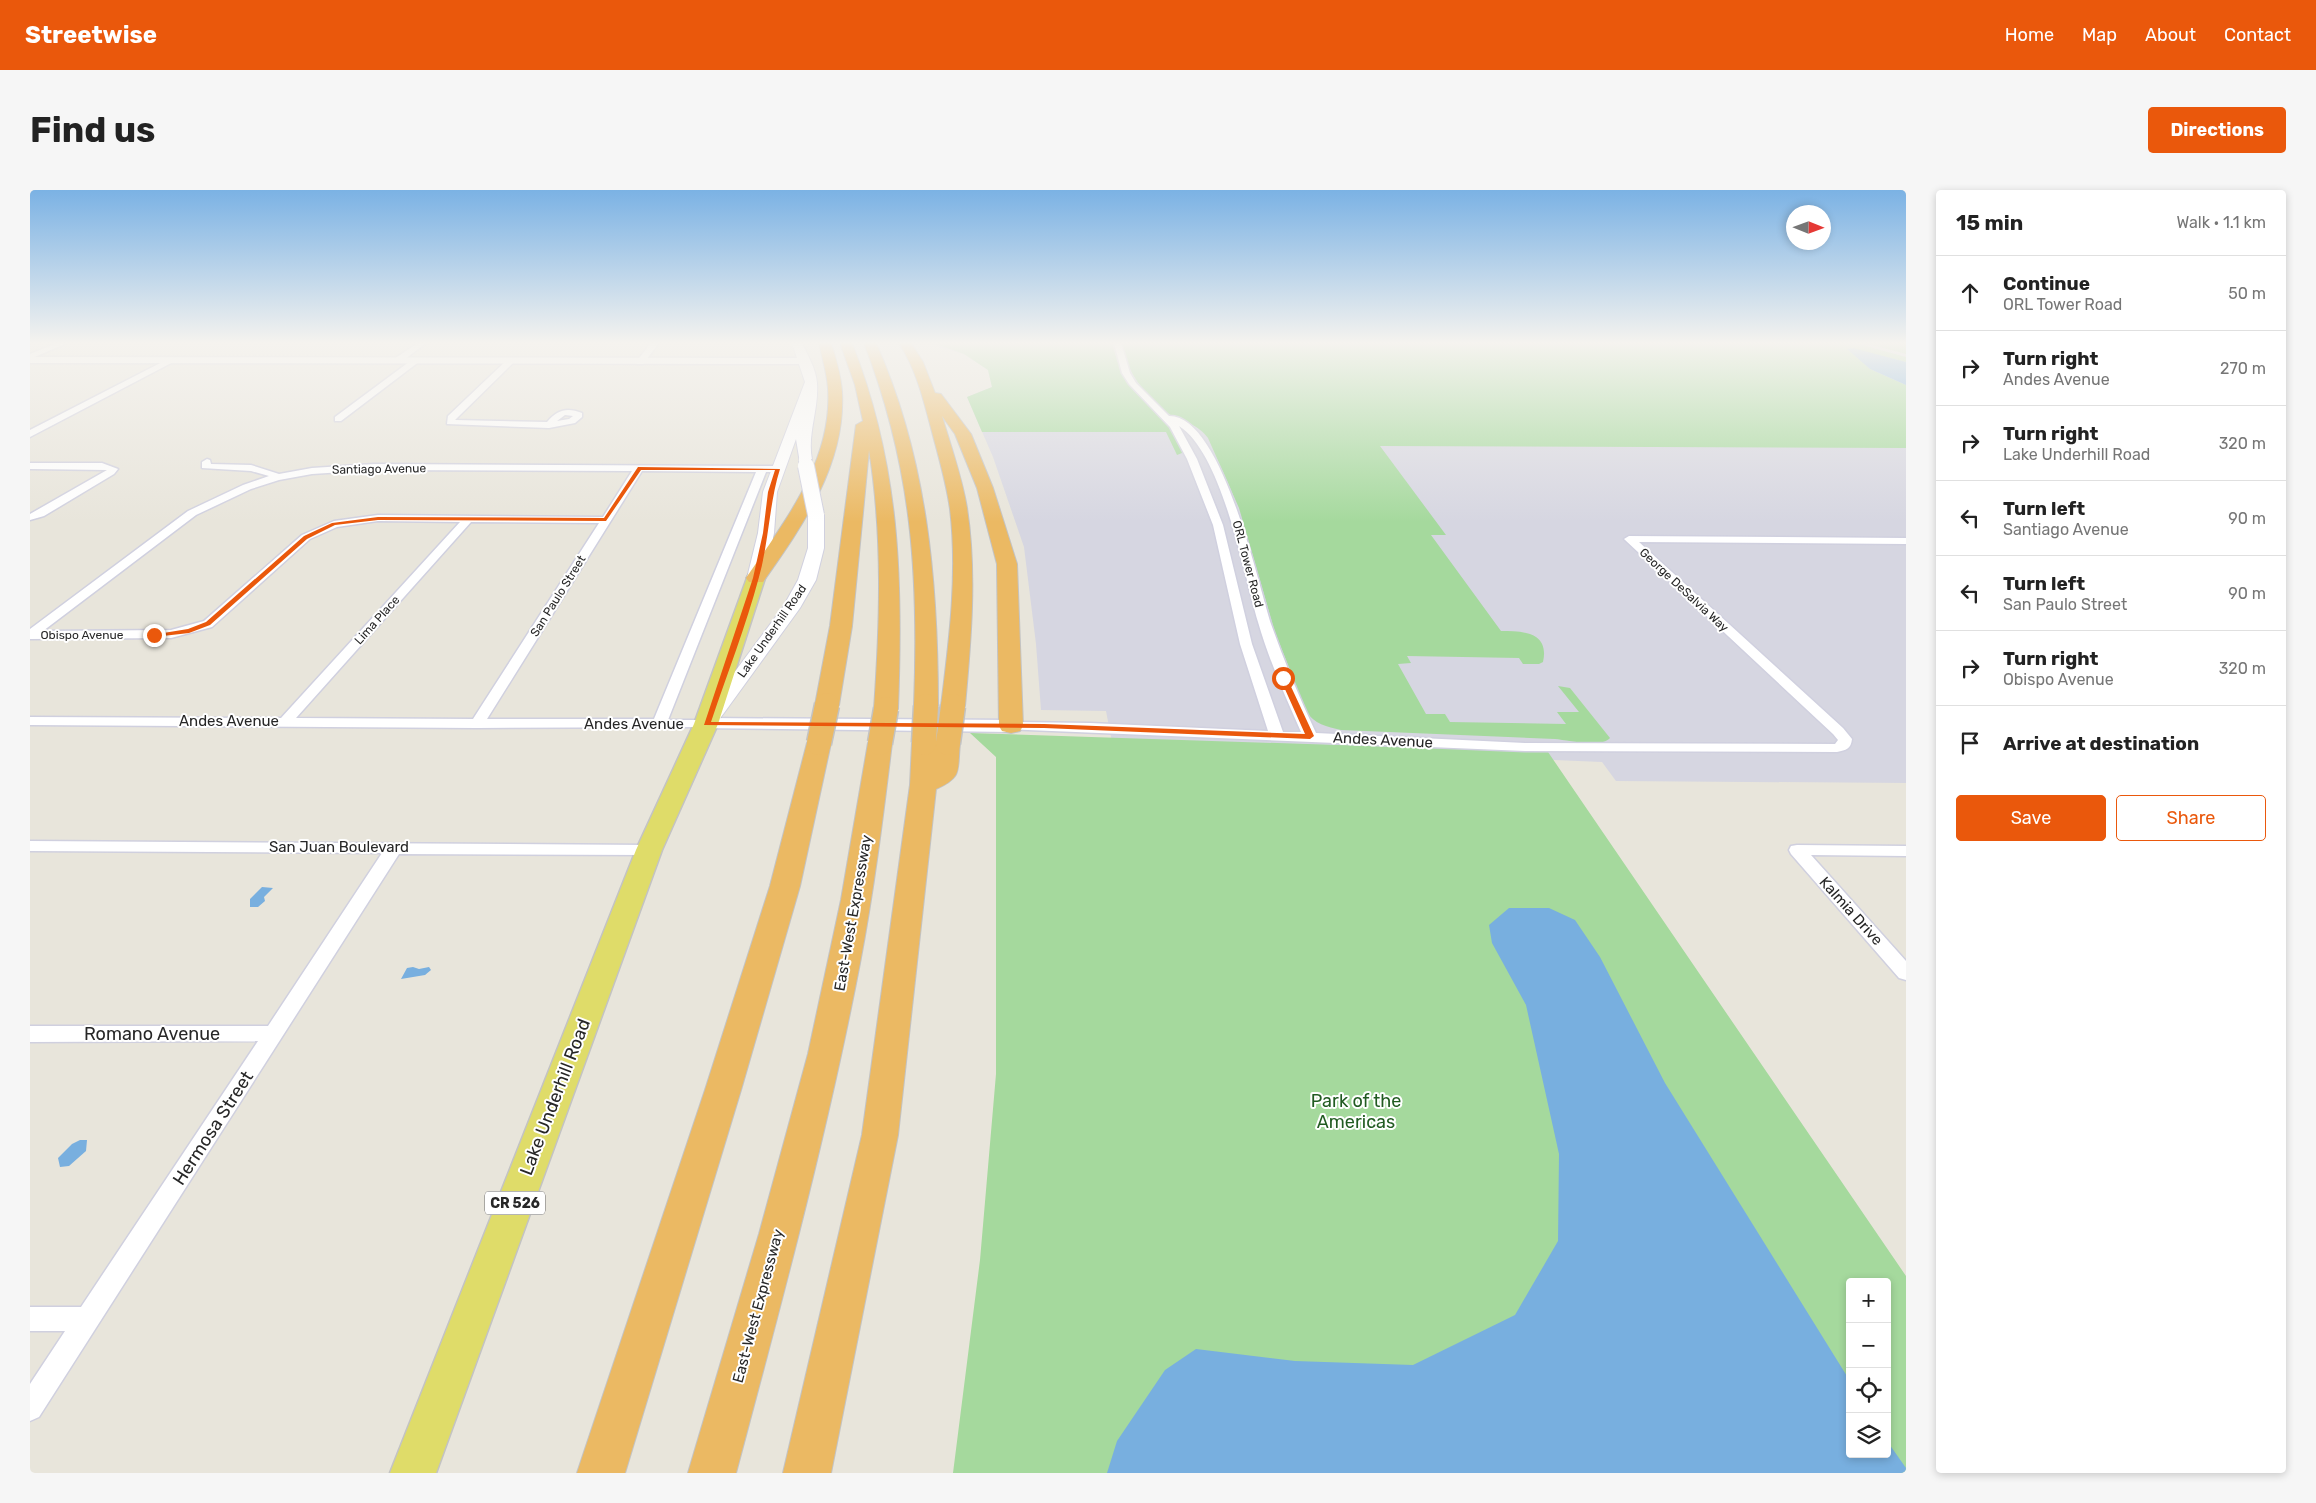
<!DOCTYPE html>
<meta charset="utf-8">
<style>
body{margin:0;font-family:Rubik,sans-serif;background:#f6f6f6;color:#222}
.controls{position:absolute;right:15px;bottom:15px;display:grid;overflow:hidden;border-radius:5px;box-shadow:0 2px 8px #0003}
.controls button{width:45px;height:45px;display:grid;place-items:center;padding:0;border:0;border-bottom:1px solid #e0e0e0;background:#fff;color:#222;font:25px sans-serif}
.compass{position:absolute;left:1756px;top:15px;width:45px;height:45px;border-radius:50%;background:#fff;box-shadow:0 2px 8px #0003;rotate:91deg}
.stop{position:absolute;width:15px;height:15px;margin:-11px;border:4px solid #ea580c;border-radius:50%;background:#fff}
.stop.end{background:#ea580c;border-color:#fff;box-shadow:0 1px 5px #0008}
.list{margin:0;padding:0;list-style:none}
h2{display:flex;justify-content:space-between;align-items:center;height:65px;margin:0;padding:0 20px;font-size:21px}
h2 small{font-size:16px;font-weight:400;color:#767676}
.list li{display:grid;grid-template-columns:32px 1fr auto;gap:15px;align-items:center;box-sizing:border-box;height:75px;padding:0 20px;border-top:1px solid #e0e0e0}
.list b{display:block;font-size:19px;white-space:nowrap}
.list p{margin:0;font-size:16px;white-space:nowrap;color:#767676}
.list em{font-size:16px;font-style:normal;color:#767676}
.actions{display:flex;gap:10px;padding:15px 20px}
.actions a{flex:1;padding:11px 0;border:1px solid #ea580c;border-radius:5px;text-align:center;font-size:18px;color:#ea580c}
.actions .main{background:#ea580c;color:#fff}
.icon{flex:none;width:28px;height:28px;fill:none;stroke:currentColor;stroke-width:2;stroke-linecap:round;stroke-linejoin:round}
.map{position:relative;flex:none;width:1876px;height:1283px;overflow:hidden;border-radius:5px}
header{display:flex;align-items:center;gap:30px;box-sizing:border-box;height:70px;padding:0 25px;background:#ea580c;color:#fff}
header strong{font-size:24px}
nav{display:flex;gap:28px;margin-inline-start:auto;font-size:18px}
.intro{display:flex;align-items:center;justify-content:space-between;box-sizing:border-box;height:120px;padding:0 30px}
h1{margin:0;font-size:35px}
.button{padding:12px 22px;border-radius:5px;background:#ea580c;color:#fff;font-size:18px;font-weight:700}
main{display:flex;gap:30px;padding:0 30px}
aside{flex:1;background:#fff;border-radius:5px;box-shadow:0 2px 8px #0003}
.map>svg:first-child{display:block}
.airport{fill:#d6d6e1}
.green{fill:#a5d99d;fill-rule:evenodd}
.water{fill:#78afdf}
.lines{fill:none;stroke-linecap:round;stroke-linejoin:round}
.minor-casing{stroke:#d0d0df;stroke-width:3}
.tertiary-casing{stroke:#d0d0df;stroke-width:3}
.secondary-casing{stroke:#d0d0df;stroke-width:2}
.primary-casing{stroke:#c3c3c3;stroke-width:3}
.motorway-casing{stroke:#c3c3c3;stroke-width:2}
.minor{fill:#fff;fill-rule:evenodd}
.tertiary{fill:#fff;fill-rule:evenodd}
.secondary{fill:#fff;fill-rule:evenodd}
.primary{fill:#dfdc69;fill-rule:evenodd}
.motorway{fill:#ebb963;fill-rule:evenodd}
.secondary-bridge-far1-casing{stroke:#d0d0df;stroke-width:14;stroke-linecap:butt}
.secondary-bridge-casing{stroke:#d0d0df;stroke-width:18;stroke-linecap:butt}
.motorway-bridge-casing{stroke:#c3c3c3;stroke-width:27;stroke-linecap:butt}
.secondary-bridge-far1{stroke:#fff;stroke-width:12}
.secondary-bridge{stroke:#fff;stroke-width:16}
.motorway-bridge{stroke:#ebb963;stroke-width:24}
.route{fill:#ea580c}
.labels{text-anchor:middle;stroke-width:4;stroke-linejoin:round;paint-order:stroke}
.far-street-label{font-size:12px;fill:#272727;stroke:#fff}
.shield{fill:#fff;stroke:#686868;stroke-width:1}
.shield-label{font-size:14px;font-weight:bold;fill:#272727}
.street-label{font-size:15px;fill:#272727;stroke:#fff}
.near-street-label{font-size:18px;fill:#272727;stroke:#fff}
.near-park-label{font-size:18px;fill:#215b21;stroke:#fff}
</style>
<header>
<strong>Streetwise</strong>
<nav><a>Home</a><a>Map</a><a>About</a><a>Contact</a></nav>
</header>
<div class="intro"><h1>Find us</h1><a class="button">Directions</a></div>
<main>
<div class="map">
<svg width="1876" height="1283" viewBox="0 0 1876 1283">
<rect width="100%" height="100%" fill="#e8e5db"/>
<!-- airport -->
<path class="airport" d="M900,153H1876V593L1586,591L1572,572L1082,552L1076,521L1011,520L1006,454L994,357L963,267L937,207L962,197L958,180L934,164L910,158Z"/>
<!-- green -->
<path class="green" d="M904,153H1082C1086,167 1090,181 1098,193C1111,213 1153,236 1152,263L1147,265L1136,242H952L937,207L962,197L958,180L934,164Z
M1090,153H1825L1876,167V172L1818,158L1840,179L1876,195V258L1350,256L1416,345H1401L1471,441C1491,441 1520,441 1513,472L1509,474H1493L1489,468L1377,466L1381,473L1368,474L1396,524H1415L1420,532L1536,534L1527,522H1549L1528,496L1540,498L1580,548C1572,558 1537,550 1525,549L1311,540C1297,537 1284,534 1276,521L1245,442L1209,318L1178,248C1168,234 1153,232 1139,224C1133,221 1128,214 1122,209C1104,190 1098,178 1090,153Z
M1835,153H1876V164Z
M940,543L1518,562L1876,1086V1283H923L950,1070L966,884V567ZM1820,1092H1857V1264H1820Z"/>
<!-- water -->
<path class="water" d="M1823,158L1876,172V195L1840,179L1817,159Z
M232,697L243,698L234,707L235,711L228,717H220V709Z
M1479,718H1519L1545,730L1570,767L1635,893L1820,1191V1264H1857V1251L1876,1278V1283H1077L1087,1251L1135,1180L1166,1159L1265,1171L1383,1175L1485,1125L1528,1051L1529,964L1496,815L1462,753L1459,735Z
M383,777L389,779L399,777L401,780L395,785L371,789L377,778Z
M50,950H57L56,961L39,976L30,977L28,968L42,954Z"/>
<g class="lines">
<!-- minor casing -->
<g class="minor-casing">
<path id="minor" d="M27,153H37L0,169V164Z
M388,153H396L370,173H364V169Z
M621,153H629L613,174H607L606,172Z
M1084,153H1091L1100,183L1106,193L1139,226C1192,225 1228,394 1241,434C1254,471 1269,507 1286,543L1495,553L1805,554L1808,550L1803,544L1594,349L1599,346L1876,348V354L1609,352L1813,538L1822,549C1821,559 1816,560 1807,562L1495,561L976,539L974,536L981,532L1060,533L1238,541L1210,454L1183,335L1157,269L1140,237L1099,194L1092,183ZM1149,236C1192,263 1214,384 1228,432C1239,470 1255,506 1271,542H1253L1222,454L1193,335L1167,269Z
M140,168L147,170L0,247V240Z
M383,169L390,171L311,231H305V227Z
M478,169L485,171L425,230L517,232C527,220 537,217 552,223V227L545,233L519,238L417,234L418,226ZM535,225L543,226L539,229L527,231Z
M177,269L180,270L181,274L221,275L249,284L282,278L344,274L747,276L752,279L747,282H736L638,530H676L683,534L681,537L447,538L0,535V527L251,528L430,332L348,331L307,337L280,349L182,437L141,448L0,449V439L158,321L213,295L239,286L221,281L172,278V272ZM344,280L602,281L573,327L348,325L304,331L272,345L174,431L141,440L13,441L166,325L221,299L249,290L282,284ZM612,281L726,282L624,529H457ZM441,332L569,333L443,529L266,528Z
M0,273H72L88,279L84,284L14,326L0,330V324L77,280L0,279Z
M0,651L619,655L625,656L627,660L625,664L619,665L369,664L9,1227L0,1231V1194L35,1141H0V1117H51L228,851L0,852V836H238L352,663L0,661Z
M1767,655L1876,656V666L1781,665L1876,771V790L1869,788L1761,664L1759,660L1761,656Z"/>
</g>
<!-- tertiary casing -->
<g class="tertiary-casing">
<path id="tertiary" d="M0,167L774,168L779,171L774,174L0,173Z
M676,528L981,530L988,532L990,536L988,540L981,542L669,538L667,534L669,530Z"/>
</g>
<!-- secondary casing -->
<g class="secondary-casing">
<path id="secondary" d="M762,153H772C778,166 786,179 787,193C789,220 777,243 782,270L775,274L770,273L766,249L747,302L744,343L735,388L732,392H720L717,388L728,343L733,302L775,192Z
M786,320L794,325V358L786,390L770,418L686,534L679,536L672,534L669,530L753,417L768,390L778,358V325Z"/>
</g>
<!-- primary casing -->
<g class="primary-casing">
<path id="primary" d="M726,382L733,384L735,388L688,534L632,660L406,1283H360L606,660L664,534L717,388L719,384Z"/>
</g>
<!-- motorway casing -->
<g class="motorway-casing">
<path id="motorway" d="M789,153H801C806,169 811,185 812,202C816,274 773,335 733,392H719L716,388C755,331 803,271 798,198C797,183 792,168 789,153Z
M810,153H822C870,276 873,389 868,519L864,524L856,526L848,524L844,519C850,433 853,346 839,260L822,436L809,515L805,520L797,522L789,520L785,515L800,436L826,235L833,231L825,195Z
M834,153H846C897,268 908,391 908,516L904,521L896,523L888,521L884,516C889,384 882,277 834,153Z
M869,153H881L893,172L905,203L911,204L941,244L963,298L987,374L993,536L990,541L981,543L972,541L969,536L967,374L947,298L925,244L912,226C921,257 932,287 937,318C947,383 941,451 935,516L931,521L923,523L915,521L911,516C919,452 928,384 920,319C916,291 908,265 901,238C893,208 886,179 869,153Z
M789,546L798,548L801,553L770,696L711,900L595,1283H547L675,900L740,696L777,553L780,548Z
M850,546L859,548L862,553C853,627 844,700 830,773C797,945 751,1114 706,1283H658L729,1044L778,864L811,710L838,553L841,548Z
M894,546L903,548L906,552L909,548L918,546L927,548L930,553C927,581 933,587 906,599L868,945L801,1283H753L832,945L880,595L882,553L885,548Z"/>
</g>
<!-- minor -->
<use href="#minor" class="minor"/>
<!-- tertiary -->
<use href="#tertiary" class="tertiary"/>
<!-- secondary -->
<use href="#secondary" class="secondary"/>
<!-- primary -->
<use href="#primary" class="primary"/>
<!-- motorway -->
<use href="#motorway" class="motorway"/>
<!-- secondary-bridge-far1 casing -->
<g class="secondary-bridge-far1-casing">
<path id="secondary-bridge-far1" d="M775,270L776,277"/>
</g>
<!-- secondary-bridge casing -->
<g class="secondary-bridge-casing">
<path id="secondary-bridge" d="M776,276L786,325"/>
</g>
<!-- motorway-bridge casing -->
<g class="motorway-bridge-casing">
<path id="motorway-bridge" d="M789,553L797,515
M850,553L856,519
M894,553L896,516
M918,553L923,516"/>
</g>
<!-- secondary-bridge-far1 -->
<use href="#secondary-bridge-far1" class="secondary-bridge-far1"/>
<!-- secondary-bridge -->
<use href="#secondary-bridge" class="secondary-bridge"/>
<!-- motorway-bridge -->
<use href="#motorway-bridge" class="motorway-bridge"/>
</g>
<!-- sky -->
<linearGradient id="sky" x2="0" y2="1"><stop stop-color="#7bb2e4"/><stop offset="0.46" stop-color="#f5f3ef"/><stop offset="1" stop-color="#f5f3ef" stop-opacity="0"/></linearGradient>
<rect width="1876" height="332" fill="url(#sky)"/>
<!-- route -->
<path class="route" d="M608,277L750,279C739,314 739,351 729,387C716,436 697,484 681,532L1014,534L1275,544L1250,488L1253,485L1257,488L1284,546L1280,549L1014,538L674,535L723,388L733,343L738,302L745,280H611L576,331L348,330L305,335L277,349L180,435L159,443L124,447L121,445L158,439L176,432L274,346L302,333L348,327L574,328Z"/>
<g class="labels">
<!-- far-street labels -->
<g class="far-street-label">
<text transform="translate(349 279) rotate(-1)" y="4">Santiago Avenue</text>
<text transform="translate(1218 374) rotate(75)" y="4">ORL Tower Road</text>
<text transform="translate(1654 400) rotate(43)" y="4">George DeSalvia Way</text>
<text transform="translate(528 406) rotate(-58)" y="4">San Paulo Street</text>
<text transform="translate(347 430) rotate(-48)" y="4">Lima Place</text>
<text transform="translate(742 441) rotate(-55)" y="4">Lake Underhill Road</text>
<text x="52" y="449">Obispo Avenue</text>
</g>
<!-- shield labels -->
<rect class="shield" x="455" y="1001.5" width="60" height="23" rx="4"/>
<g class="shield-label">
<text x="485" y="1018">CR 526</text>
</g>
<!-- street labels -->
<g class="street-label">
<text x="199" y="536">Andes Avenue</text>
<text x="604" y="539">Andes Avenue</text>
<text transform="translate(1353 550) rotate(3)" y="5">Andes Avenue</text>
<text x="309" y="662">San Juan Boulevard</text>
<text transform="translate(1821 721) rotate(48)" y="5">Kalmia Drive</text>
<text transform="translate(823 723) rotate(-80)" y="5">East-West Expressway</text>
<text transform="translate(728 1116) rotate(-75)" y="5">East-West Expressway</text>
</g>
<!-- near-street labels -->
<g class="near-street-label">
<text x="122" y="850">Romano Avenue</text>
<text transform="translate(525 907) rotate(-69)" y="6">Lake Underhill Road</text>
<text transform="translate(183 938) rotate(-57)" y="6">Hermosa Street</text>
</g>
<!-- near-park labels -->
<g class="near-park-label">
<text x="1326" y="917">Park of the<tspan x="1326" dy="21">Americas</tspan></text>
</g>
</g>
</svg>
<div class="controls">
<button>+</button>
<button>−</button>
<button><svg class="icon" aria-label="locate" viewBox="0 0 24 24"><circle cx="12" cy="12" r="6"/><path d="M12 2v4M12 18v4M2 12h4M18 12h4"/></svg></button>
<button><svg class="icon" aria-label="layers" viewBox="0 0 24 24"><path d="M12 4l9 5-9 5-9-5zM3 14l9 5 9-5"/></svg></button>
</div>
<svg class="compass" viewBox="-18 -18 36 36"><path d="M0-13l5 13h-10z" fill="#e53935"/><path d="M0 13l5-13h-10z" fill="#767676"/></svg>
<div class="stop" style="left:1253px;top:488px"></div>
<div class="stop end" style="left:124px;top:445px"></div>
</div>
<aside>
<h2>15 min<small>Walk · 1.1 km</small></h2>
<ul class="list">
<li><svg class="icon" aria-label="ahead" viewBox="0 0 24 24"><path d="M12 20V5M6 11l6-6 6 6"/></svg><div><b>Continue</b><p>ORL Tower Road</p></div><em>50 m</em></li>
<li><svg class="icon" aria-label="right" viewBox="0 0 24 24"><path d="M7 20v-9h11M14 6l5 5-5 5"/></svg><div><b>Turn right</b><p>Andes Avenue</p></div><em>270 m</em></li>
<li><svg class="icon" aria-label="right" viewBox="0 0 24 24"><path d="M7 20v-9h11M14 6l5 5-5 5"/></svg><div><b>Turn right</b><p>Lake Underhill Road</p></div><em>320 m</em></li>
<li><svg class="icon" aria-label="left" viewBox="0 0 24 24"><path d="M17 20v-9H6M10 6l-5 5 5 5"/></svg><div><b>Turn left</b><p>Santiago Avenue</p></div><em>90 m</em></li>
<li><svg class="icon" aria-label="left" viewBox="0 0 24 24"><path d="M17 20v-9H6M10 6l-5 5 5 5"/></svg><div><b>Turn left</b><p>San Paulo Street</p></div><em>90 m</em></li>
<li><svg class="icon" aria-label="right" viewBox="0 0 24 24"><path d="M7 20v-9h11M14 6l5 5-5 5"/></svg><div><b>Turn right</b><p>Obispo Avenue</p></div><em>320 m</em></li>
<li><svg class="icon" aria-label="arrive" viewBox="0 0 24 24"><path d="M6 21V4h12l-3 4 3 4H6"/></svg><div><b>Arrive at destination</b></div></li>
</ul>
<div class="actions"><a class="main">Save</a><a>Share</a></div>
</aside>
</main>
